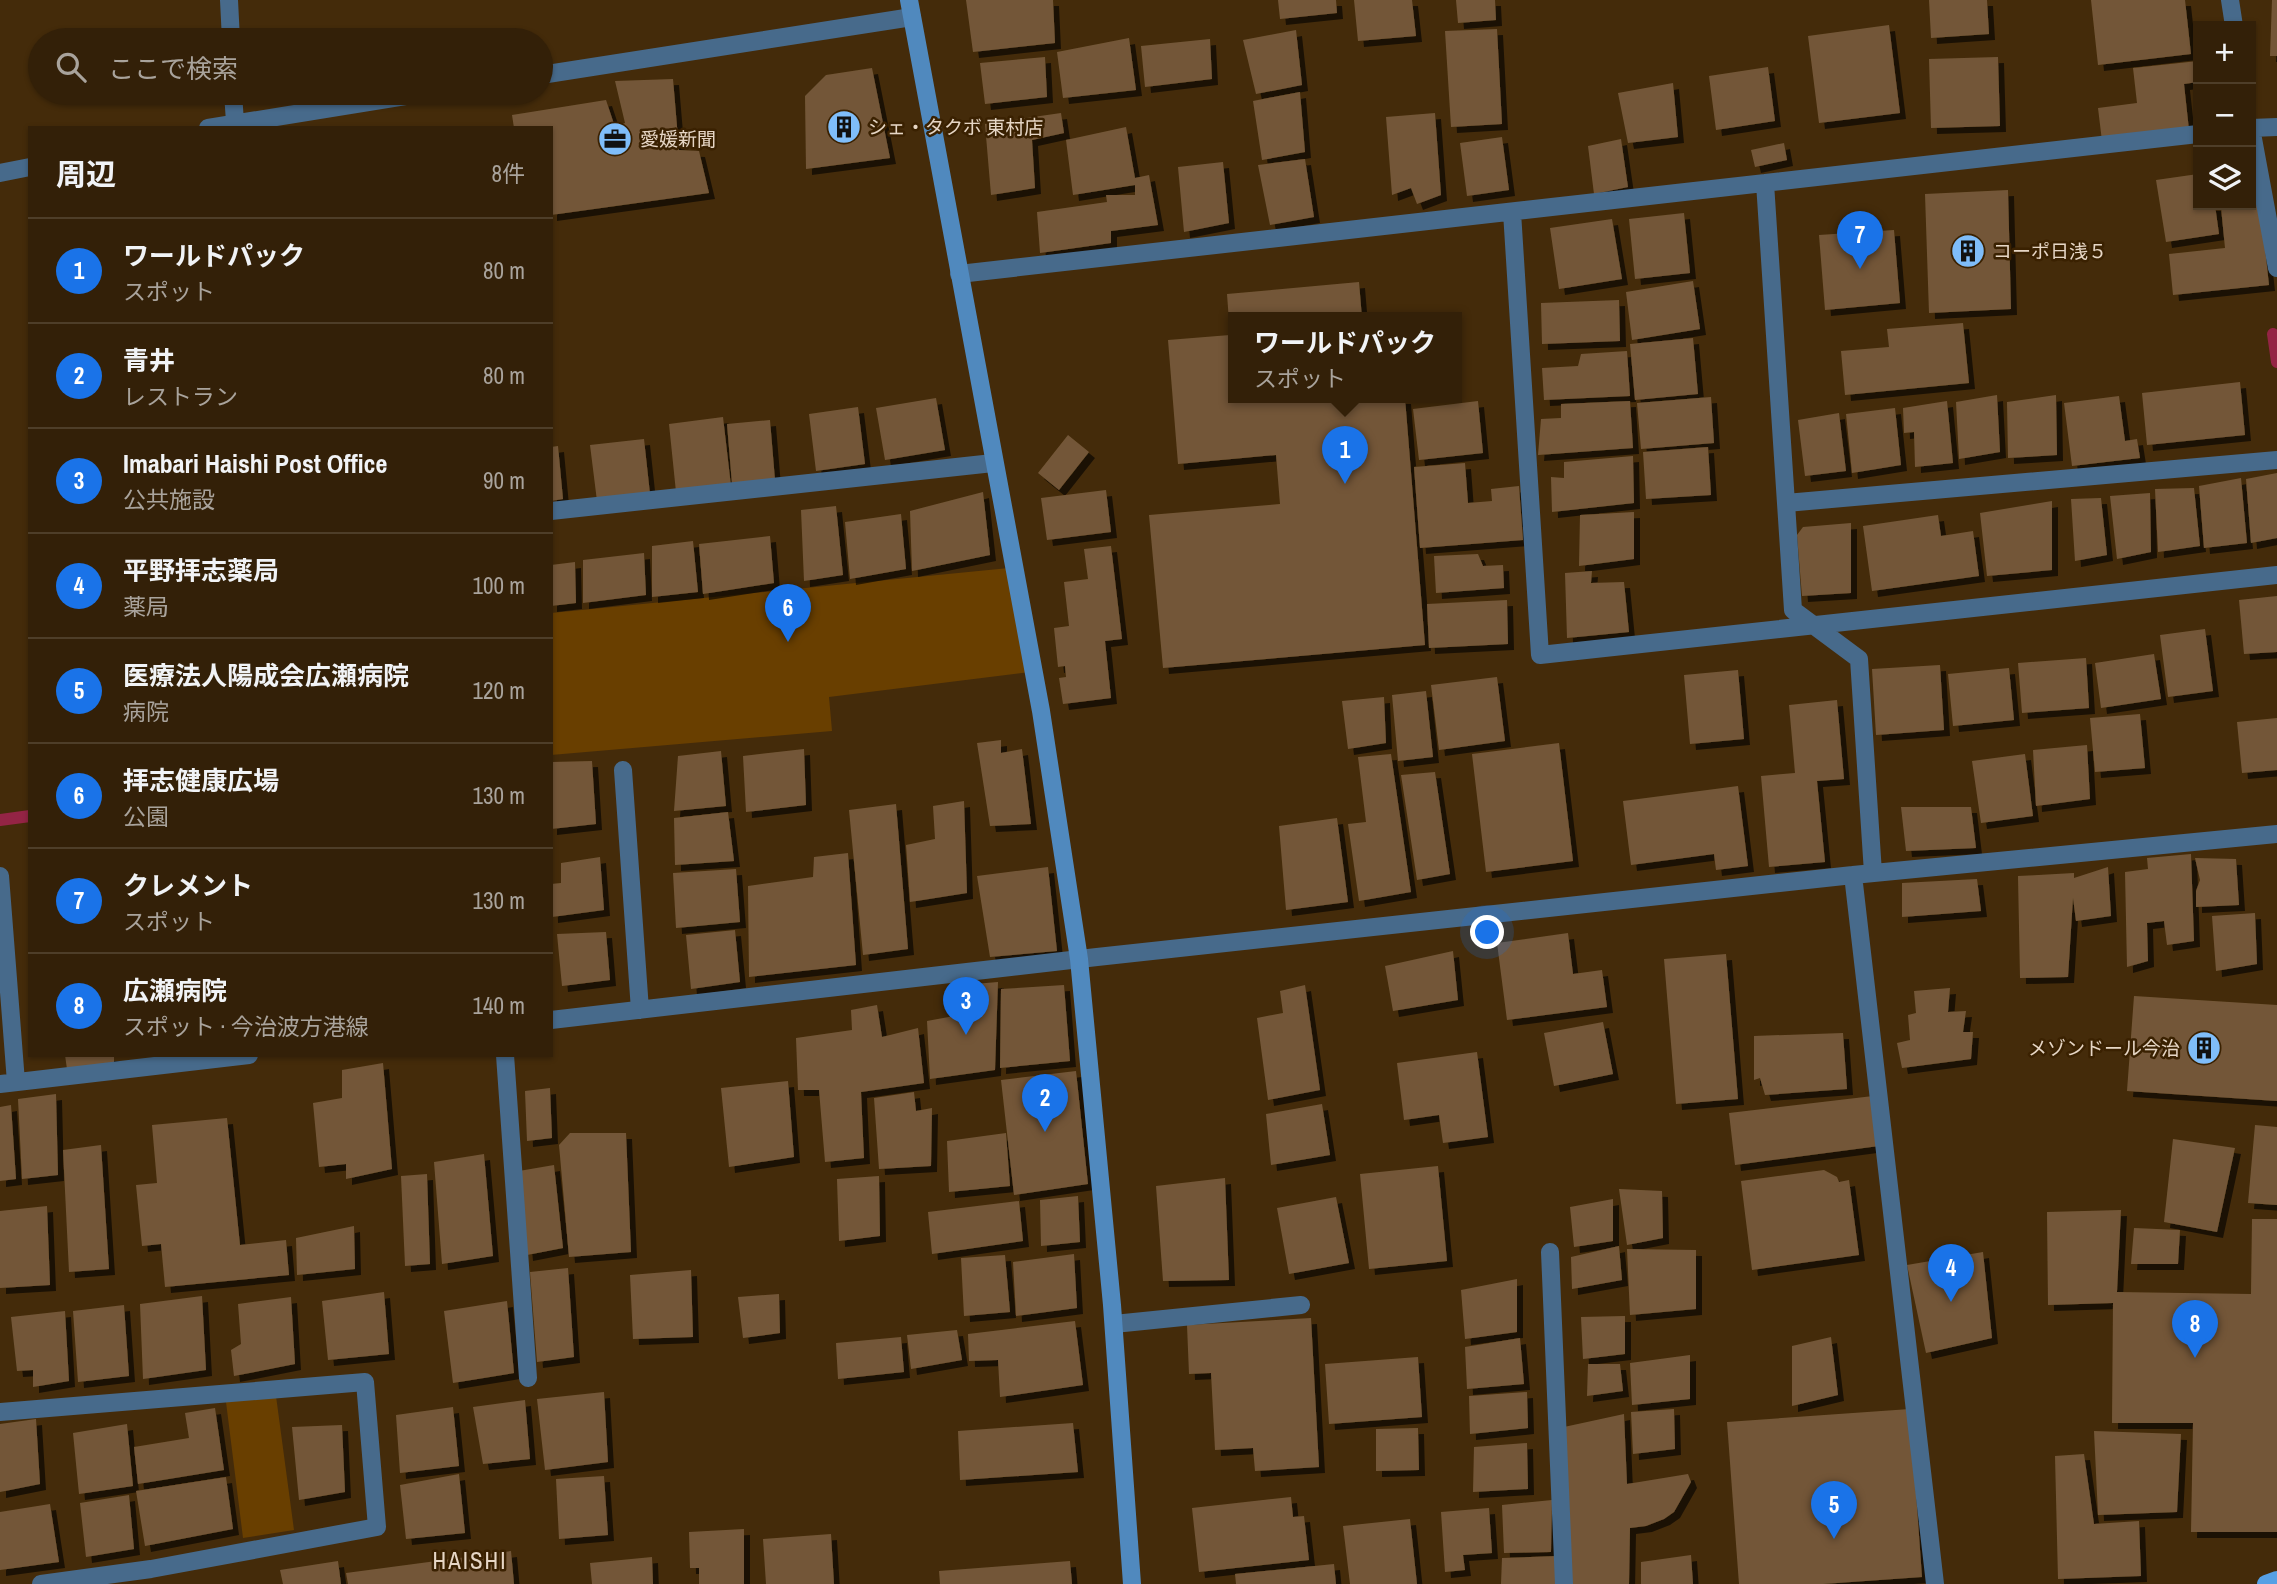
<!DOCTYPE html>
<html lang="ja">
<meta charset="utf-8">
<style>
body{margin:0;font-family:"Archivo Narrow","Noto Sans JP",sans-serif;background:#3e2d16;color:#f1f3f6}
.controls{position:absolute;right:21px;top:21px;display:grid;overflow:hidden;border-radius:0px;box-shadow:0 2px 5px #0004}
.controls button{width:63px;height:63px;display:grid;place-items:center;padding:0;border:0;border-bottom:2px solid #4e3e29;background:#332008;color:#f1f3f6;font:35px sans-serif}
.you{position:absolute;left:1488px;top:933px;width:24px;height:24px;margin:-18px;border:5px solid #fff;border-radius:50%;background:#1a73e8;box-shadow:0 0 0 10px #1a73e833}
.badge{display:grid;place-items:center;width:46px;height:46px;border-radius:50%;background:#1a73e8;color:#fff;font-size:23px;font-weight:700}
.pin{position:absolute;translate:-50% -58px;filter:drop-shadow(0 2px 4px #0008)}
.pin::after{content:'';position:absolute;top:37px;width:24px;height:21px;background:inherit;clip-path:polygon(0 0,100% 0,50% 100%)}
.popup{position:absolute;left:1228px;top:312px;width:234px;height:91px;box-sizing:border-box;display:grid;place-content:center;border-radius:0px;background:#332008;filter:drop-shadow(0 2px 5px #0005);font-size:23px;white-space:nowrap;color:#a9a39c}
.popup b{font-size:26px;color:#f1f3f6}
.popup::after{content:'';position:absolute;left:50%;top:100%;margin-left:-14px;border:14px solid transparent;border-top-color:#332008}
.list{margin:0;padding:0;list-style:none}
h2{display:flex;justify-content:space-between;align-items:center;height:91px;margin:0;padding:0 28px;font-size:30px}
h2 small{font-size:23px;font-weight:400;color:#a9a39c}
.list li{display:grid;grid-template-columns:46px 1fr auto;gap:21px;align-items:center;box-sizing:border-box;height:105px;padding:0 28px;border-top:2px solid #4e3e29}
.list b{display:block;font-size:26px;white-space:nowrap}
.list p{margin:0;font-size:23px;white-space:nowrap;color:#a9a39c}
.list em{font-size:23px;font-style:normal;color:#a9a39c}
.icon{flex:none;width:38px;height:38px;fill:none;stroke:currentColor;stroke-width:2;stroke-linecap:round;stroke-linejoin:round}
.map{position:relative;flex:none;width:2277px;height:1584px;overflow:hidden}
.search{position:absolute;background:#332008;box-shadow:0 2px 5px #0004;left:28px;top:28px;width:525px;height:77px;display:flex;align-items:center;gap:18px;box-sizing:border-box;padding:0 24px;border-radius:38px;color:#a9a39c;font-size:26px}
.panel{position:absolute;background:#332008;box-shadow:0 2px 5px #0004;left:28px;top:126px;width:525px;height:931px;border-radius:0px}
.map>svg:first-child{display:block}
.green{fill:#693f00}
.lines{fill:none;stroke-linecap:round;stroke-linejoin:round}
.stream{stroke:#942445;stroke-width:12}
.building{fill:#735737;filter:url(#shadow)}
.street{stroke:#476a8b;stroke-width:18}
.secondary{stroke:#5089be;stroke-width:18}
.primary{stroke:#56a0e5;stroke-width:18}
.labels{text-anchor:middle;stroke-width:5;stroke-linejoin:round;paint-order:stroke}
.poi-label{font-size:19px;fill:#e6d6c5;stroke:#3a2101;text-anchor:start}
.quarter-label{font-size:23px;letter-spacing:2px;fill:#e6d6c5;stroke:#3a2101}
</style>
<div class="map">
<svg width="2277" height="1584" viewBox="0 0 2277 1584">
<defs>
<filter id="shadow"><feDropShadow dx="6" dy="6" stdDeviation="0" flood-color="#0009"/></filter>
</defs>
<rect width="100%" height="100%" fill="#442b0a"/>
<!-- green -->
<path class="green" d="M1009,568L1030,672L829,697L832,731L551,755V613Z
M276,1396L294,1530L243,1538L226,1402Z"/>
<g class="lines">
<!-- stream -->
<path class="stream" d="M2273,334L2277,362
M0,820L30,816"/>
</g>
<!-- building -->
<path class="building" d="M966,0H1053L1055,43L973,52Z
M1278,0H1336L1337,13L1280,19Z
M1354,0H1412L1416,36L1358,41Z
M1456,0H1495L1496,20L1458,23Z
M1929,0H1987L1989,34L1931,38Z
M2091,0H2185L2191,54L2098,65Z
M2272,0H2277V56H2270Z
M1889,25L1900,113L1819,123L1808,36Z
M1497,29L1502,124L1451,127L1445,31Z
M1296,30L1302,85L1256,94L1243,40Z
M1129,38L1136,90L1063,98L1057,52Z
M1210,39L1212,79L1145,87L1141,46Z
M1045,57L1047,97L985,104L980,63Z
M1998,57L2000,126L1931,128L1929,59Z
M2198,61V82L2184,84L2189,130L2102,141L2098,108L2137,103L2133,68Z
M1768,67L1775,121L1716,130L1709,76Z
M872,68L890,158L806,169L805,96L826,75Z
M673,79L679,150L699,151L709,193L551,215V128H514L512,115L606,100L615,127L625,123L615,81Z
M1673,83L1678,137L1628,143L1618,93Z
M1300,92L1305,152L1262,160L1253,101Z
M1061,113L1064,133L1032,140L1035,188L991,195L985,124Z
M1435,113L1441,195L1417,204L1411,188L1392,195L1386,117Z
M1126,127L1135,178L1149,175L1158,225L1111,231V243L1040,253L1037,212L1107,202L1106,195H1135V185L1073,195L1066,140Z
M1502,137L1509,190L1467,196L1460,143Z
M1621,139L1628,187L1594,194L1588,146Z
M1784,143L1787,160L1755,167L1751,150Z
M1305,159L1314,217L1270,225L1258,165Z
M1223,162L1229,223L1184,232L1178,167Z
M2198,174V205H2215L2219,234L2166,242L2156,180Z
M2008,190L2011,309L1929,313L1925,194Z
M2260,203L2269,285L2173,295L2169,254L2225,248L2221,207Z
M1684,213L1690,273L1635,279L1629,219Z
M1612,219L1622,279L1559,289L1550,228Z
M1894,230L1900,303L1825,310L1819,235Z
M1693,281L1700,329L1632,340L1626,292Z
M1359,282L1362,318H1233V398H1405L1425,645L1163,668L1149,515L1280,504L1276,455L1178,464L1168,340L1230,335L1227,294Z
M1619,300L1620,341L1542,344L1541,303Z
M1963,323L1969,383L1845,395L1841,351L1889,347L1887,329Z
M1693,338L1698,394L1635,400L1630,344Z
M1627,351L1630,396L1544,400L1542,368L1578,366L1581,354Z
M2240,382L2245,435L2147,445L2142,393Z
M1997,395L2000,452L1959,459L1956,402Z
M2056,395L2057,455L2008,458L2007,402Z
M2119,396L2125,441L2137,439L2140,458L2072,466L2064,403Z
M1711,397L1714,443L1641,449L1637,403Z
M936,398L945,450L885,460L876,408Z
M1478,401L1483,453L1419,460L1413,409Z
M1630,401L1633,448L1538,455L1541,419L1561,418V404Z
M1947,401L1953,463L1915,467L1914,432L1904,433L1903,408Z
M858,407L865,464L816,471L809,414Z
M1895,408L1901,465L1852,473L1846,414Z
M1839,413L1846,471L1805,476L1798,420Z
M723,417L731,486L676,492L669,424Z
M770,420L775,480L732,484L727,424Z
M1068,435L1089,452L1059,490L1038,473Z
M644,439L650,494L597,501L590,445Z
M558,446L563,499L551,501V447Z
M1708,447L1711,495L1646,499L1643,452Z
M1633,456L1634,503L1552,512L1551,477L1564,478V462Z
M1465,463L1468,503L1492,501L1491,489L1519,486L1523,540L1420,548L1414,467Z
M2277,473V538L2251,543L2246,479Z
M2241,478L2247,543L2204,548L2199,486Z
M2194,488L2200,546L2158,552L2155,489Z
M1106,490L1111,532L1047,540L1041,498Z
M983,492L990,555L912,571L910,511Z
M2150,493L2151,552L2117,559L2110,496Z
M2101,498L2107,555L2075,561L2071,499Z
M2052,501V570L1987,576L1980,513Z
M836,506L843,575L804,581L801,510Z
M1634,512V559L1579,566L1580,515Z
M901,514L906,569L850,579L845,522Z
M1938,515L1941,536L1973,531L1979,576L1872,591L1863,526Z
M1851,523V593L1802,596L1797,535L1803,527Z
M770,536L774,583L703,594L699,544Z
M693,541L698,592L652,597V546Z
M1111,546L1122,639L1105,641L1111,698L1063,704L1059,678L1066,677L1065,666L1058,667L1054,628L1069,626L1064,582L1088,579L1084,549Z
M644,553L646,595L583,603V560Z
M1478,554L1483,566L1503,565L1504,588L1436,593L1434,556Z
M575,562L576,603L551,606V565Z
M1592,571L1591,583L1624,582L1629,632L1567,638L1565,573Z
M2277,596V652L2244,654L2239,600Z
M1507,600L1508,644L1429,648L1427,604Z
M2205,629L2213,691L2168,697L2160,635Z
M2154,654L2161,699L2101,708L2095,663Z
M2086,658L2089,708L2022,713L2018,663Z
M1940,665L1944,730L1876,735L1872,669Z
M2009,668L2014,720L1953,726L1948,674Z
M1738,670L1744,739L1690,744L1684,675Z
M1497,677L1505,741L1439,750L1431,685Z
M1426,691L1433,757L1398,761L1392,695Z
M1384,697L1386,743L1348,749L1342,701Z
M1837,700L1844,779L1817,781L1825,862L1769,867L1761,776L1795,773L1789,705Z
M2140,714L2145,768L2095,772L2090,718Z
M2277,718V770L2242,773L2237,722Z
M1001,740V753L1022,749L1031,824L990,826L977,743Z
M1559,743L1573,861L1486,872L1472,754Z
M2087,745L2090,799L2036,806L2033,750Z
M804,749L806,805L746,812L743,756Z
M721,751L726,806L674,811L678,756Z
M1391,754L1411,892L1359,901L1348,824L1366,822L1358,757Z
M2025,754L2033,816L1981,823L1972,761Z
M592,761L596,824L551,829V762Z
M1435,772L1450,874L1417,880L1401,775Z
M1738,786L1748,866L1716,870L1714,854L1631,865L1623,801Z
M964,801L967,893L910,902L906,845L935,839L933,806Z
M896,804L908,949L863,955L849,810Z
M1901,807H1971L1976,848L1906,851Z
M728,812L734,861L675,865L674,818Z
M1337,818L1348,902L1286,910L1279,826Z
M848,853L856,965L749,977L748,886L813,877L814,857Z
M2191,854L2194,941L2167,945L2164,921L2147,923L2148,961L2127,967L2125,872L2148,869L2147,858Z
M600,857L604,910L552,917L551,884L561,883V863Z
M2195,858L2236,859L2239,905L2196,907V891L2200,880Z
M1048,867L1057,951L990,957L977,876Z
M2108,867L2111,916L2076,921L2073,898L2068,977L2020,978L2018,876L2074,873V878Z
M736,869L740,922L676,928L673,873Z
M1977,879L1981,911L1902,917V883Z
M2255,913L2257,964L2216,971L2212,916Z
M735,930L740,982L691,989L686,935Z
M606,932L610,980L562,986L557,934Z
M1568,933L1573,974L1602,970L1607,1007L1507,1020L1497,943Z
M1453,951L1458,1000L1393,1011L1385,966Z
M1726,954L1738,1099L1676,1104L1664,959Z
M998,982L995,1070L930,1079L927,1021L965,1014L962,985Z
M1064,985L1070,1061L1000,1068L1001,989Z
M1305,985L1320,1090L1268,1100L1257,1018L1283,1013L1280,991Z
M1950,988L1948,1012L1966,1011L1963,1032H1973L1971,1059L1902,1068L1897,1043L1910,1040L1908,1015L1916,1013L1914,991Z
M2134,996L2277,1005V1101L2127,1091Z
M877,1005L882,1037L918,1028L924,1083L861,1092L864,1158L825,1162L819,1090H798L796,1038L852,1030L851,1010Z
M1603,1022L1613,1074L1554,1086L1544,1033Z
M1843,1033L1847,1089L1765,1095L1760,1078L1754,1080V1036Z
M1477,1052L1488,1137L1443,1143L1439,1115L1404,1120L1397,1063Z
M65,1055H114V1065L67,1069Z
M383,1063L392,1169L346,1179V1164L319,1167L313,1103L342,1098V1070Z
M1076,1071L1088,1184L1014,1195L1001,1080Z
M788,1081L794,1157L729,1167L721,1088Z
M550,1088L552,1138L527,1141L525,1091Z
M914,1092L916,1111L932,1108L931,1166L879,1169L874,1098Z
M56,1094L58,1175L22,1179L18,1099Z
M1873,1096L1879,1146L1735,1165L1729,1113Z
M1322,1104L1330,1155L1271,1165L1266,1114Z
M11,1105L16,1179L0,1181V1107Z
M227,1118L240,1245L286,1240L289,1275L165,1287L161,1244L142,1246L136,1185L157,1183L152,1125Z
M2255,1125L2277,1127V1205L2248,1203Z
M570,1133H626L631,1252L569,1257L559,1145Z
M1006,1133L1010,1186L949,1192L947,1141Z
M2173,1139L2235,1148L2217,1232L2164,1222Z
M101,1145L109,1269L69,1272L63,1150Z
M484,1154L493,1256L442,1264L434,1162Z
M554,1165L563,1248L527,1255L519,1171Z
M1438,1166L1447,1261L1369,1269L1360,1174Z
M1824,1170L1837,1177L1839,1182L1849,1180L1859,1255L1752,1270L1741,1181Z
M427,1174L430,1264L405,1266L401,1176Z
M879,1176L880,1236L839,1241L837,1179Z
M1225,1178L1229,1280L1163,1281L1156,1186Z
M1619,1189L1662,1191L1663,1238L1627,1245Z
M1078,1196L1080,1242L1041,1246L1040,1200Z
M1336,1197L1349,1263L1289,1274L1277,1208Z
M1613,1199V1241L1574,1247L1570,1207Z
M1019,1201L1023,1241L932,1254L928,1212Z
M47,1206L50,1285L0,1288V1211Z
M2121,1210L2117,1292L2251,1294L2252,1219H2277V1532H2191L2193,1423H2112L2113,1303L2048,1305L2047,1212Z
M354,1226L355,1269L297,1275L296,1238Z
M2134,1228L2180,1230L2178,1264H2131Z
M1619,1246L1622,1280L1572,1289L1571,1257Z
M1627,1249L1696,1250V1309L1630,1315Z
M1983,1252L1992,1338L1926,1353L1907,1265Z
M1074,1254L1077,1308L1016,1316L1013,1262Z
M1005,1255L1010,1312L964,1316L961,1258Z
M568,1268L574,1357L537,1362L530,1272Z
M691,1270L693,1337L633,1339L630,1275Z
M1517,1279V1332L1465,1339L1461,1290Z
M384,1292L389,1354L328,1360L322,1301Z
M779,1294L780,1333L743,1338L738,1297Z
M202,1296L206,1370L143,1379L140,1304Z
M291,1297L295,1364L234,1376L231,1350L241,1344L238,1304Z
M507,1301L514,1373L453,1383L444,1311Z
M124,1305L129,1376L78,1382L73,1311Z
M65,1311L69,1381L33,1387V1370L17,1371L11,1317Z
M1625,1316V1354L1583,1359L1581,1317Z
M1311,1318L1319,1467L1255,1471L1253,1448L1215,1450L1211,1373L1189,1374L1187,1325Z
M1075,1321L1083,1385L1000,1397L998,1360L969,1361L968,1334Z
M957,1330L962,1360L911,1369L907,1335Z
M901,1337L904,1372L838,1379L836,1343Z
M1831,1337L1838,1395L1792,1406V1346Z
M1520,1338L1524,1384L1467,1389L1465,1347Z
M1690,1355V1399L1632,1405L1630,1363Z
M1418,1357L1422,1417L1329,1424L1325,1364Z
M1588,1364H1620L1623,1391L1587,1396Z
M604,1392L608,1462L545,1470L537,1399Z
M1527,1392L1528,1428L1470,1434L1469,1396Z
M525,1400L530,1459L483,1464L473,1407Z
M453,1407L459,1466L400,1473L396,1415Z
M215,1408L224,1470L138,1484L134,1447L189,1438L185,1413Z
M1674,1409L1675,1449L1633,1454L1631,1412Z
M1910,1409L1922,1577L1823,1584H1739L1727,1422Z
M1624,1414L1627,1484L1688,1474L1691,1482L1674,1512L1664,1519L1646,1526L1630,1528L1629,1584H1568L1564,1427Z
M36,1419L40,1484L0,1492V1424Z
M1073,1423L1078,1472L960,1480L958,1431Z
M127,1424L133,1486L79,1494L73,1433Z
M342,1425L345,1492L299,1500L292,1427Z
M1418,1428L1419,1470L1376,1471V1429Z
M2094,1431L2181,1434L2177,1512L2098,1515Z
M1527,1443L1528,1489L1473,1492L1474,1447Z
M2084,1454L2094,1524L2139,1521L2141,1576L2058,1579L2055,1456Z
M459,1474L465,1533L406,1539L400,1485Z
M604,1476L608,1535L559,1539L556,1479Z
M226,1477L233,1529L145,1546L136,1491Z
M129,1495L134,1549L86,1557L80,1503Z
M1291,1497L1293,1517L1304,1516L1309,1560L1199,1572L1192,1508Z
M1552,1500L1551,1552L1504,1553L1502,1505Z
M50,1504L59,1562L0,1570V1512Z
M1489,1508L1492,1553L1463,1555L1465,1570L1445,1572L1441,1512Z
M1410,1519L1417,1584H1350L1343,1526Z
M744,1529V1584H699V1568H690L689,1532Z
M831,1534L834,1584H766L763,1539Z
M511,1551L514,1584H348L346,1573Z
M1691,1555L1693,1584H1641V1562Z
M1557,1556V1584H1501L1502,1558Z
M652,1557L653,1584H592L590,1563Z
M338,1561L341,1584H283L280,1570Z
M1070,1561L1072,1584H940L939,1571Z
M1334,1564L1336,1584H1236L1235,1574Z"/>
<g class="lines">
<!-- street -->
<path class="street" d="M229,0L231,40
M2230,0L2234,26
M541,75L912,17
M233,93L235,122
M208,128L424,93
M2251,128L2277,268
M2251,128L2277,127
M0,173L30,167
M1765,183L1793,610L1859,659L1873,873
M1512,212L1540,655L2277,575
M959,274L2198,134
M1786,503L2277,460
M551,511L993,463
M623,770L640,1010
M1853,875L1935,1584
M0,876L16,1082
M551,1020L1097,957L1853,875L2277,834
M505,1055L528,1378
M0,1084L249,1055
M1550,1252L1564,1584
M1114,1324L1301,1305
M0,1412L365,1382L377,1527L151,1569L41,1584"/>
<!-- secondary -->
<path class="secondary" d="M909,0L1041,711L1079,959L1112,1305L1132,1584"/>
<!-- primary -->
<path class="primary" d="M2266,1584L2277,1580"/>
</g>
<!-- icons -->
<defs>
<g id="building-disc" transform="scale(1.75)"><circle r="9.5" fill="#7fbdf9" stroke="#3a2101"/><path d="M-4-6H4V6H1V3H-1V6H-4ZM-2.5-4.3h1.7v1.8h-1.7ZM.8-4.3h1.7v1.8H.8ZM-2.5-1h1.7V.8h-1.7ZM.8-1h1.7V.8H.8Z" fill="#111"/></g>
<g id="office-disc" transform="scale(1.75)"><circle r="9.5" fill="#7fbdf9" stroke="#3a2101"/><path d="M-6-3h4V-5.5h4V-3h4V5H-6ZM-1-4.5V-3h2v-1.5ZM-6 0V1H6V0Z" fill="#111"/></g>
</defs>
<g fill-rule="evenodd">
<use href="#building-disc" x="844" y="127"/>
<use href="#office-disc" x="615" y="139"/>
<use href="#building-disc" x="1968" y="251"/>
<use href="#building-disc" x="2204" y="1048"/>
</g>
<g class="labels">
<!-- poi labels -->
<g class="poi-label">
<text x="868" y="134">シェ・タクボ 東村店</text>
<text x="640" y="146">愛媛新聞</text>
<text x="1993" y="258">コーポ日浅５</text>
<text x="2180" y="1055" text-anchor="end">メゾンドール今治</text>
</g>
<!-- quarter labels -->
<g class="quarter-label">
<text x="470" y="1569">HAISHI</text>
</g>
</g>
</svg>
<div class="controls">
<button>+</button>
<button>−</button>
<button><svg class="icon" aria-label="layers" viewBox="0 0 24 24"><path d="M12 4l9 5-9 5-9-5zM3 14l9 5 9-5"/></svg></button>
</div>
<div class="you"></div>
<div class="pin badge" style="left:1345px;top:484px">1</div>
<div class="popup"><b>ワールドパック</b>スポット</div>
<div class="pin badge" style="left:1045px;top:1132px">2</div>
<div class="pin badge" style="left:966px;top:1035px">3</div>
<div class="pin badge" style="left:1951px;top:1302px">4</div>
<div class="pin badge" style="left:1834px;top:1539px">5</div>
<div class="pin badge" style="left:788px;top:642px">6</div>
<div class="pin badge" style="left:1860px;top:269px">7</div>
<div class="pin badge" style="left:2195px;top:1358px">8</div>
<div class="search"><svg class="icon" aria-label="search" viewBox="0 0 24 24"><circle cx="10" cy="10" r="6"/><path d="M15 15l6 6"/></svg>ここで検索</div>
<section class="panel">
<h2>周辺<small>8件</small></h2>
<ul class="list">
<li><span class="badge">1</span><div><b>ワールドパック</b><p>スポット</p></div><em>80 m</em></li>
<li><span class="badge">2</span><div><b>青井</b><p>レストラン</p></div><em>80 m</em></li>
<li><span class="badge">3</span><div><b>Imabari Haishi Post Office</b><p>公共施設</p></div><em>90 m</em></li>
<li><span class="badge">4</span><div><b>平野拝志薬局</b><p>薬局</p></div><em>100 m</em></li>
<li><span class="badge">5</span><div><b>医療法人陽成会広瀬病院</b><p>病院</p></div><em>120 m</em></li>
<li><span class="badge">6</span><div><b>拝志健康広場</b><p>公園</p></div><em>130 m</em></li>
<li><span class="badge">7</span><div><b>クレメント</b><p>スポット</p></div><em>130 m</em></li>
<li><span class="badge">8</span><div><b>広瀬病院</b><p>スポット · 今治波方港線</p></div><em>140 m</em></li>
</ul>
</section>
</div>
